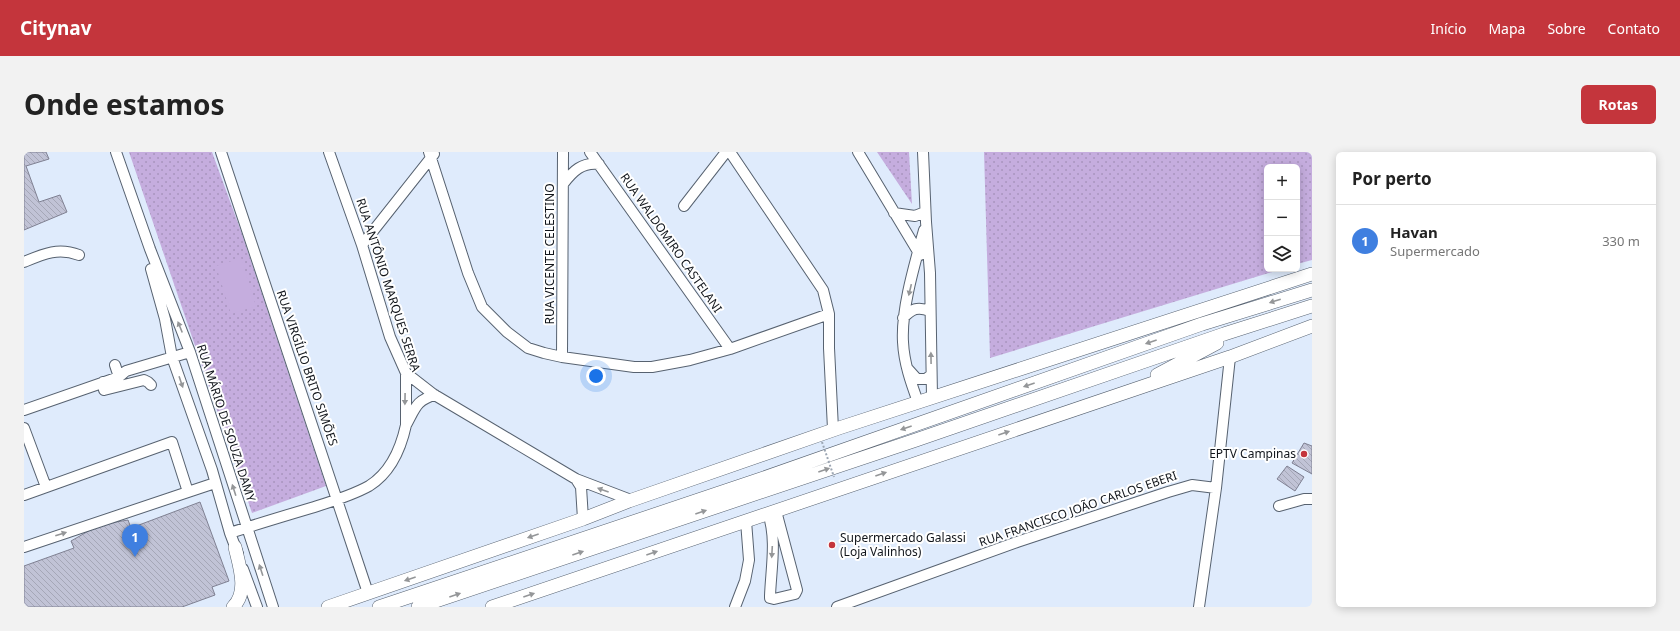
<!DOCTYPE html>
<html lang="pt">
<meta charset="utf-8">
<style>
body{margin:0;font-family:"Noto Sans",sans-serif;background:#f2f2f2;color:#222}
.controls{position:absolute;right:12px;top:12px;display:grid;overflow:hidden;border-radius:6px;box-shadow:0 2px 10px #0003}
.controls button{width:36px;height:36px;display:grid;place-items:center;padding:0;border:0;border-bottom:1px solid #e0e0e0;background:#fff;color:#222;font:20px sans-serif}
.you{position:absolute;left:572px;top:224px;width:14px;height:14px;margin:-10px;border:3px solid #fff;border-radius:50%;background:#1a73e8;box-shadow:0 0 0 6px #1a73e833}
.badge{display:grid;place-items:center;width:26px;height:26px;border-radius:50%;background:#c4353c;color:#fff;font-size:13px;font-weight:700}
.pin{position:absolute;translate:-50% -33px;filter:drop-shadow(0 1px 2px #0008)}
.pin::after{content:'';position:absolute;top:21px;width:14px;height:12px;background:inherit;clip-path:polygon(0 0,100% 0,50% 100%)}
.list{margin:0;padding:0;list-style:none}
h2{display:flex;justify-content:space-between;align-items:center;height:52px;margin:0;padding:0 16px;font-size:17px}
h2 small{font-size:13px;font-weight:400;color:#767676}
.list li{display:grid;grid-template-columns:26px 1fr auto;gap:12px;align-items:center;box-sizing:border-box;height:72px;padding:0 16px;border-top:1px solid #e0e0e0}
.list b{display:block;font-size:15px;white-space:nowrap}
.list p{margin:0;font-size:13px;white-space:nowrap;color:#767676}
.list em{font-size:13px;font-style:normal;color:#767676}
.icon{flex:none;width:22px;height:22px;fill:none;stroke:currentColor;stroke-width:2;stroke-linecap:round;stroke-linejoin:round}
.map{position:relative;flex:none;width:1288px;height:455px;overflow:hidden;border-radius:6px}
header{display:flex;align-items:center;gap:24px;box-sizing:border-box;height:56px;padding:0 20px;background:#c4353c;color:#fff}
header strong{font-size:19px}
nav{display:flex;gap:22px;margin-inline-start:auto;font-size:14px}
.intro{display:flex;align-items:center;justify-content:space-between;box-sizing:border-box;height:96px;padding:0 24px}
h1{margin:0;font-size:28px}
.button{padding:10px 18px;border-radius:6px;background:#c4353c;color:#fff;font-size:14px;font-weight:700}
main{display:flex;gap:24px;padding:0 24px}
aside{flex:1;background:#fff;border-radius:6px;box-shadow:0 2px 10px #0003}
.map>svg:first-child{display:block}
.grass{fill:url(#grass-dots)}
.garden{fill:#c5adde}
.building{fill:url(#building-back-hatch);stroke:#7f8092}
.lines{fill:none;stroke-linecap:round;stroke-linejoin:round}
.minor-casing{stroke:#576270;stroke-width:12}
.major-casing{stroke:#576270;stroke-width:14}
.minor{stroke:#fff;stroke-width:10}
.major{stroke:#fff;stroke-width:13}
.path-bridge{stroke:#9ca6b3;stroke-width:2;stroke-dasharray:2 2;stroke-linecap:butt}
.oneway{fill:#949698}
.poi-dot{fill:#c4353c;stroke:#fff;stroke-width:1.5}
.labels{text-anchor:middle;stroke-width:4;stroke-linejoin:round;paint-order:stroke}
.street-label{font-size:12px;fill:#11151b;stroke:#fff}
.poi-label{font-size:12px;fill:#11151b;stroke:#fff;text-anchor:end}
</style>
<header>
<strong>Citynav</strong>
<nav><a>Início</a><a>Mapa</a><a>Sobre</a><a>Contato</a></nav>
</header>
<div class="intro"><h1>Onde estamos</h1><a class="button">Rotas</a></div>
<main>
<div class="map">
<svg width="1288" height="455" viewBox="0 0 1288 455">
<defs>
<pattern id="grass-dots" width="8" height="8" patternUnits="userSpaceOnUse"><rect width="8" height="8" fill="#c5adde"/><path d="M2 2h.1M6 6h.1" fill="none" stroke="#a894be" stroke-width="1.8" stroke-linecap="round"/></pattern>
<pattern id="building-back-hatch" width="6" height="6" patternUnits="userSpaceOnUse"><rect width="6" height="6" fill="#c1c3d6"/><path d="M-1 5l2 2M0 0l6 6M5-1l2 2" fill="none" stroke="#a5a7b7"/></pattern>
</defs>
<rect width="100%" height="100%" fill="#dfebfc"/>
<!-- grass -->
<path class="grass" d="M105,0H188L218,82L302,334L228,361Z
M853,0H885L888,52Z
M960,0H1288V108L1273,112V15H1243V117H1258L966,206Z"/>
<!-- garden -->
<path class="garden" d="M217,106L232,154L207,162L192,114Z"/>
<!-- building -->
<path class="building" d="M0,0H22L25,7L2,14L15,50L36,43L43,60L0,78Z
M1280,291L1288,294V322L1268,311Z
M1263,314L1280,325L1271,339L1253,327Z
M176,350L205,429L188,435L191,443L158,455H0V414L50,396L47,389L75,373L104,368L107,376Z"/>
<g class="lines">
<!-- minor casing -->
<g class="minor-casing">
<path id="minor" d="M92,0L126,97L166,200L249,455
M197,0L344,441
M405,0L444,121L458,155L483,180L504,196L520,201L538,205L610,215H628L666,208L706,197L805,162
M566,0L706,197
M706,0L799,138L805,162V196L809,277
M834,0L896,103
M899,0L902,70L906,121L908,245
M539,32C549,19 558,10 575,12
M660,54L702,0
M870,61L891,64L901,60
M338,93L410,2
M0,110C19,102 34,95 55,103
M127,117L141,167L148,205L188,318L206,381L214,402
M879,166C888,157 893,154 906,159
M538,205L539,0
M91,213L95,225
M884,217L893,227H902L907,223
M382,221L409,242L552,327L607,348
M79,230L80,238L120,228L124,230L127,233
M894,250C887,231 880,211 879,190C877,157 891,111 900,78
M0,258L95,225L102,219L166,200
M382,273C391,257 392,248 411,243
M0,276L22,335
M552,327L557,335L559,367
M0,343L148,290L164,340L191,331
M1255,354L1280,347H1288
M744,361C753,387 747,417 746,444V446L750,447L771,442L773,438L752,359
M206,381C233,372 260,364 287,356C306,350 327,344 345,334C366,321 377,296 382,273V221L366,185L338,93L305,0
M0,395L164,340
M219,417L233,455
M711,455L721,429L725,408L722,369
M813,455L993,390L1144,340L1168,333L1192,336
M1175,455L1192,336L1206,205"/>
</g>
<!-- major casing -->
<g class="major-casing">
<path id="major" d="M1133,223L1193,191
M209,455C225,440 215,413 211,395
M304,455L559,367L605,349L815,276L1288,122
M355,455L731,329L1178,172L1288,138
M394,455L892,288L1200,182L1288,154
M468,455L1206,205L1288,174"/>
</g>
<!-- minor -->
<use href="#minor" class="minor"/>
<!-- major -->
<use href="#major" class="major"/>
<!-- path-bridge -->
<path class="path-bridge" d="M798,290L810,325"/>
</g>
<!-- one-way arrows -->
<defs><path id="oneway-solid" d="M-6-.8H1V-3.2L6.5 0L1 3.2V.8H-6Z"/></defs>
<g class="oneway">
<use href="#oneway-solid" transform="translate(886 138) rotate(103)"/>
<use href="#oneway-solid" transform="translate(1251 149) rotate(163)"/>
<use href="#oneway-solid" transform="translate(156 175) rotate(-112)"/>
<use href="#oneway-solid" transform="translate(1127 190) rotate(161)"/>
<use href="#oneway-solid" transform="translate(907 206) rotate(-91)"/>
<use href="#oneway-solid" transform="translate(157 230) rotate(71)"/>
<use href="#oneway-solid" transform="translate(1005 233) rotate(161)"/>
<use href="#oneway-solid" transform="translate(381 247) rotate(91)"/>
<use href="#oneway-solid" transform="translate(882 276) rotate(161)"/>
<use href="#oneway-solid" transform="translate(980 281) rotate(-19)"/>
<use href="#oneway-solid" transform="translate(800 318) rotate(-19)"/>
<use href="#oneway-solid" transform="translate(857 322) rotate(-19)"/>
<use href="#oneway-solid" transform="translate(210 338) rotate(-108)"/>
<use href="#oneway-solid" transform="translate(579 338) rotate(-160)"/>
<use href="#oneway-solid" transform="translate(677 360) rotate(-19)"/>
<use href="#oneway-solid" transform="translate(37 382) rotate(-18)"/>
<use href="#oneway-solid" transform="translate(509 384) rotate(161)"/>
<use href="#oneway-solid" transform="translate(748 400) rotate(93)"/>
<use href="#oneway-solid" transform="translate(554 401) rotate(-19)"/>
<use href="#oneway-solid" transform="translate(628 401) rotate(-19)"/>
<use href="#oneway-solid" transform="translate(237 418) rotate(-108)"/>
<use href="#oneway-solid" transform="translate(386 427) rotate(161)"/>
<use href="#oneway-solid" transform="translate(431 443) rotate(-19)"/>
<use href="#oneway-solid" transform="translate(505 443) rotate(-19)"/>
</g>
<!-- markers -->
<g class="poi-dot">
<circle cx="1280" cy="302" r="4"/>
<circle cx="808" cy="393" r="4"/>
</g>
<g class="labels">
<!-- street labels -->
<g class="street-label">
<text transform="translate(647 91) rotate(55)" y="4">RUA WALDOMIRO CASTELANI</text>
<text transform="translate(526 102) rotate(-90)" y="4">RUA VICENTE CELESTINO</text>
<text transform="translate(364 133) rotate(72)" y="4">RUA ANTÔNIO MARQUES SERRA</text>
<text transform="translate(283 216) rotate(71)" y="4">RUA VIRGÍLIO BRITO SIMÕES</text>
<text transform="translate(202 271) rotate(72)" y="4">RUA MÁRIO DE SOUZA DAMY</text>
<text transform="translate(1054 357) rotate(-19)" y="4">RUA FRANCISCO JOÃO CARLOS EBERI</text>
</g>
<!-- poi labels -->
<g class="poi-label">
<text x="1272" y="306">EPTV Campinas</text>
<text x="816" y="390" text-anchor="start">Supermercado Galassi<tspan x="816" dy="14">(Loja Valinhos)</tspan></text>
</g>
</g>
</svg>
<div class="controls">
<button>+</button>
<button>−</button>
<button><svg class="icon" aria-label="layers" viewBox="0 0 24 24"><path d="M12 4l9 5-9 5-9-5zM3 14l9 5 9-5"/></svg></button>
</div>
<div class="you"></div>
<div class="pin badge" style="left:111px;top:405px;background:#3f7fe0">1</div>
</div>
<aside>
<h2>Por perto<small></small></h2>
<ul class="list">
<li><span class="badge" style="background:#3f7fe0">1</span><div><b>Havan</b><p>Supermercado</p></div><em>330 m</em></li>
</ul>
</aside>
</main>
